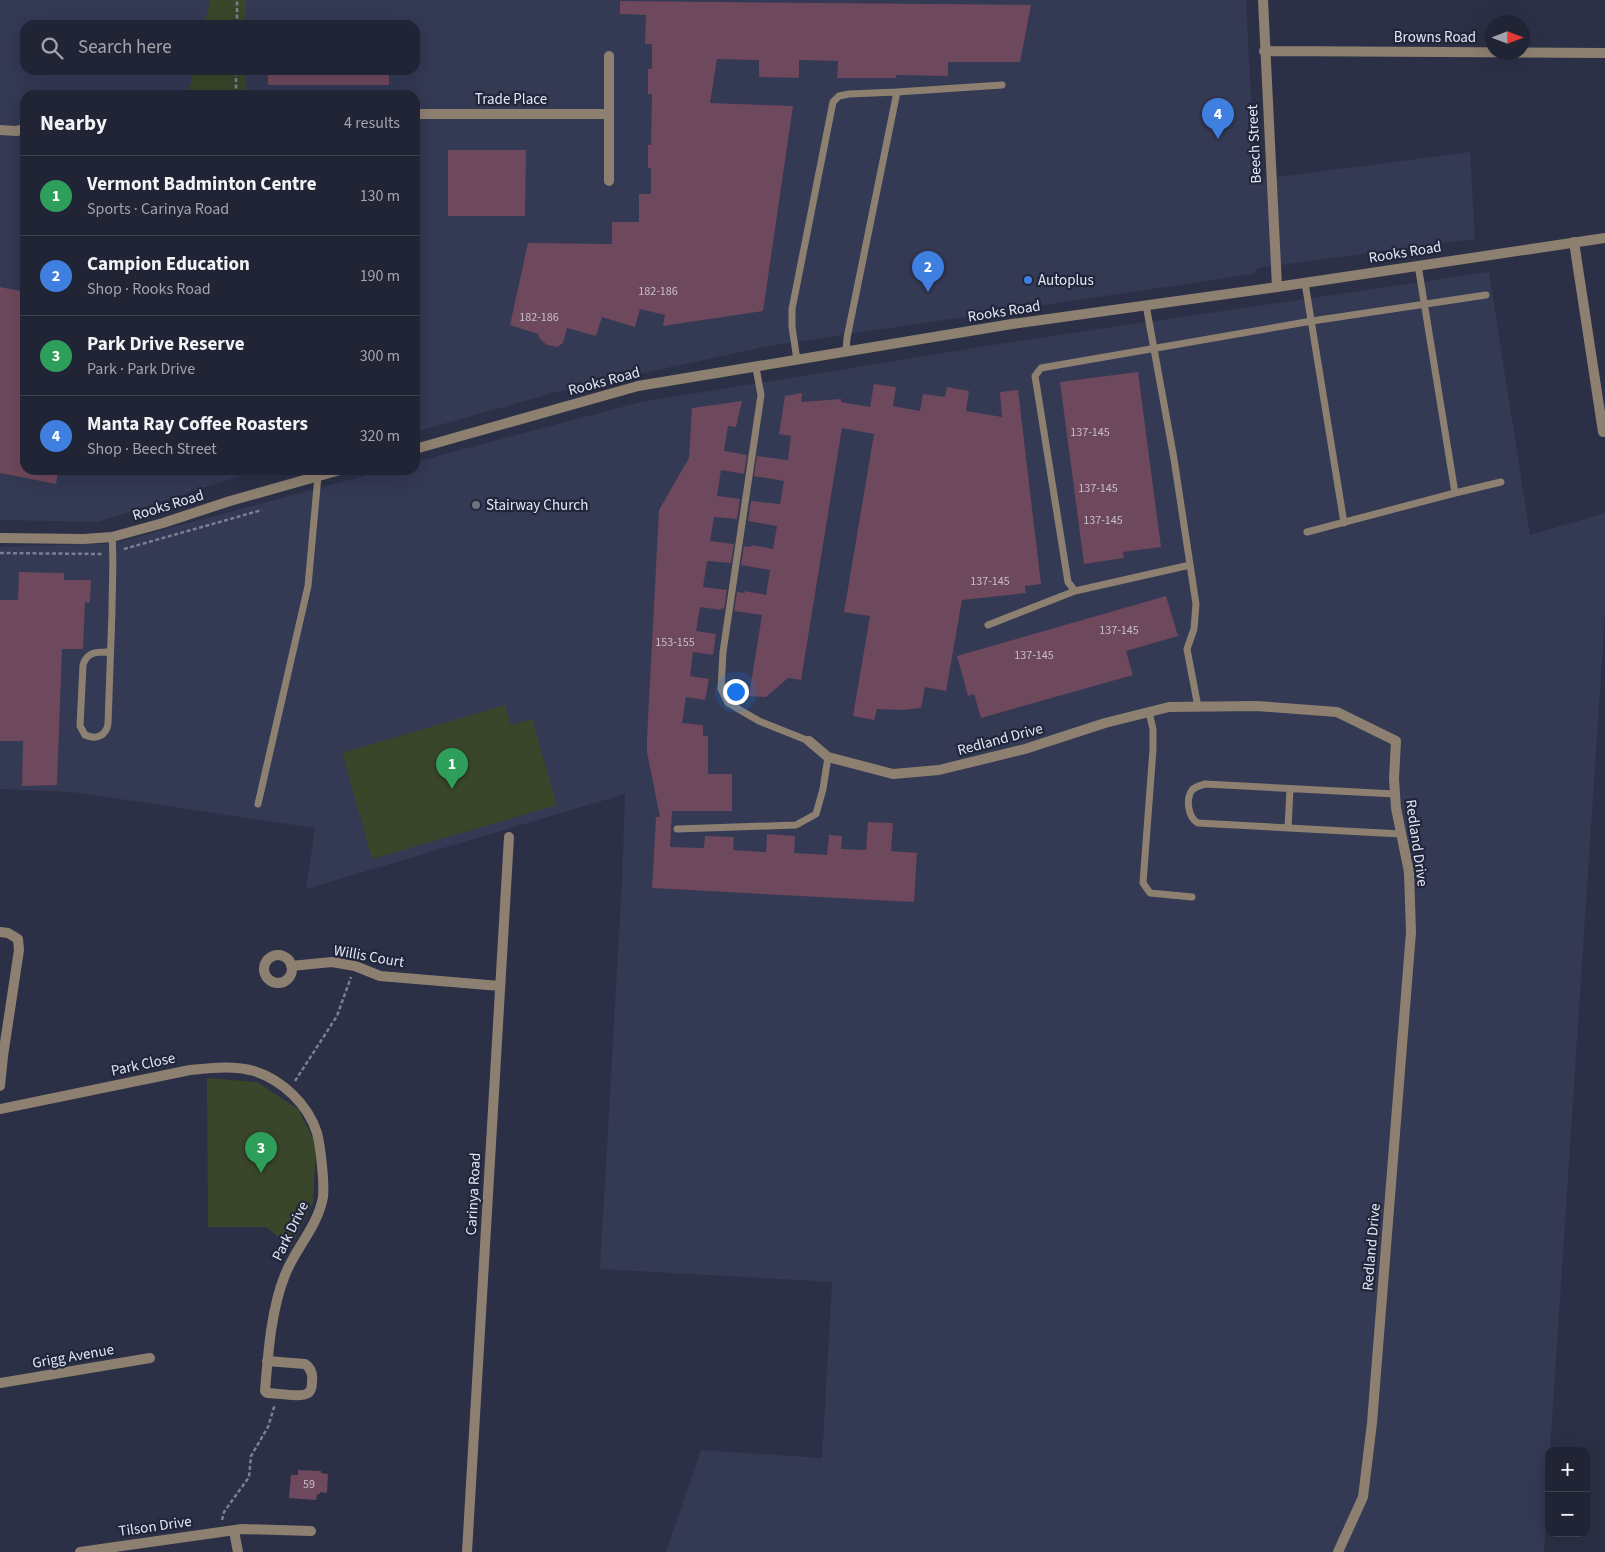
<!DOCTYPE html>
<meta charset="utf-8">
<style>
body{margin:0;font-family:"Source Sans 3",sans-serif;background:#2d3040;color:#f1f3f6}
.controls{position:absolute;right:15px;bottom:15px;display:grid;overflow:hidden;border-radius:10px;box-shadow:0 5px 20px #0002}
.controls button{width:45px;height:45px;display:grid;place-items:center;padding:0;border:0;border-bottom:1px solid #3e414f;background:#212434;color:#f1f3f6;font:25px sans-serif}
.compass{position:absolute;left:1485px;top:15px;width:45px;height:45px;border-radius:50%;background:#212434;box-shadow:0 5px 20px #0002;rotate:90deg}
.you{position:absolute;left:735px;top:691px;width:18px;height:18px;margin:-12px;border:4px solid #fff;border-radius:50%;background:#1a73e8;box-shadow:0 0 0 8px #1a73e833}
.badge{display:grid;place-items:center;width:32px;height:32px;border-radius:50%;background:#5cc7e8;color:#fff;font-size:16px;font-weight:700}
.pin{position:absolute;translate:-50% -41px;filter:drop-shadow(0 1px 2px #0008)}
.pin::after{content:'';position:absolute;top:26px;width:18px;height:15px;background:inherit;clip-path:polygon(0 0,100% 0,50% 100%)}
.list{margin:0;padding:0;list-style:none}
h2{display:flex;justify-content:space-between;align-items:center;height:65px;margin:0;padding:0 20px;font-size:21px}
h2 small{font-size:16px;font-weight:400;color:#a2a4ac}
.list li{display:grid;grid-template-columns:32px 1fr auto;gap:15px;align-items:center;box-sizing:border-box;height:80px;padding:0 20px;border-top:1px solid #3e414f}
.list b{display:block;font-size:19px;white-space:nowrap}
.list p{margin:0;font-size:16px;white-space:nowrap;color:#a2a4ac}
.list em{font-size:16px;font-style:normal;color:#a2a4ac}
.icon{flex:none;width:28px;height:28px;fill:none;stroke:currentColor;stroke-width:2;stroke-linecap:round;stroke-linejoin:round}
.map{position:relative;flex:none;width:1605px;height:1552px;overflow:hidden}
.search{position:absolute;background:#212434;box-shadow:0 5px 20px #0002;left:20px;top:20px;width:400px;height:55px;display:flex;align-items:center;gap:12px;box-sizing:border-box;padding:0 18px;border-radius:15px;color:#a2a4ac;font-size:19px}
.panel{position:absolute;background:#212434;box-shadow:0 5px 20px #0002;left:20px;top:90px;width:400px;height:385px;border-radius:15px}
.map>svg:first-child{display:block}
.built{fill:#343954;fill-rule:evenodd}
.green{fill:#39462a}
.building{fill:#6e485c}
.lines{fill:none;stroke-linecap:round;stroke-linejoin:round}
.path{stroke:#7b7f91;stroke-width:2.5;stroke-dasharray:4 2.5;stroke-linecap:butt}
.service{stroke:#8d8071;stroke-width:7}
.minor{stroke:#8d8071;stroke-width:10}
.tertiary{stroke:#8d8071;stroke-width:10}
.shop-dot{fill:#3f7fe0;stroke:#22263b;stroke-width:2}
.worship-dot{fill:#6b7280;stroke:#22263b;stroke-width:2}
.labels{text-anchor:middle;stroke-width:4.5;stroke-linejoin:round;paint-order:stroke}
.number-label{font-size:12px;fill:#c6bfcf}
.street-label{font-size:15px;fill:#e3e7f5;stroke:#22263b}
.poi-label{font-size:15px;fill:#e3e7f5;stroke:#22263b;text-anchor:start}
</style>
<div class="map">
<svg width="1605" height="1552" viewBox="0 0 1605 1552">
<rect width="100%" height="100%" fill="#2c3046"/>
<!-- built -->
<path class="built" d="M0,0H1246L1255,180L1470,152L1475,239L1258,268L1253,274L769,346L560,391L415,432V95H25V470H258L98,522L0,520ZM25,25H415V70H25Z
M1489,272L1530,535L1605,513V614L1550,1451H1549V1477L1544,1552H666L701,1450L822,1458L832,1282L600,1269L622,882L625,794L306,889L315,828L72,792L0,789V547L114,543L386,470H415V462L641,402L1011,342Z"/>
<!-- green -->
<path class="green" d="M210,0H246V25H204Z
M194,70H246V95L188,94Z
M505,705L511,725L532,719L557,805L372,859L342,753Z
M207,1078L257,1082L298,1109L316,1144L313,1202L291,1247L266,1227H208Z"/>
<!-- building -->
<path class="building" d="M620,1L1031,5L1020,62H948V76L896,75V78H837L838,61L799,60V78L759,77V60L717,59L710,103L793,106L763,311L663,326L665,315L640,309L635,327L602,317L596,336L567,328L563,343L557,347L547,345L540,339L538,334L510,325L528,243L612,244V222H639V194H651V168H648V145H651L652,94H648V69H652V44H645L646,15L620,14Z
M268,70H389V85H268Z
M448,150H526L525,216H448Z
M0,287L25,292V470H58L56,484L0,473Z
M1138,372L1161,547L1123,552L1124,558L1084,564L1060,382Z
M874,384L896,387L893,406L920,411L923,394L945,397L947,387L969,391L966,411L1002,417L1000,392L1018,390L1041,584L1025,586L1026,593L962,600L946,691L925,687L921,708L902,710L877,709L874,720L853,716L870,616L844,612L874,434L842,428L801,680L788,678L766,697L749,696L762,615L734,611L737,592L745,593V591L766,595L770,570L741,565L744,546L751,547L752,545L773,549L777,526L748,521L751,501L780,504L784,481L754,476L757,456L788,460L791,436L779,434L785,396L802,393L801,402L841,399V402L870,407Z
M742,401L736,427L728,426L724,451L747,455L744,474L721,470L717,496L740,499L737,519L714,517L710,541L734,544L731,563L707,561L703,587L727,590L724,609L721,608V610L700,607L696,631L716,634L713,655L693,652L690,676L709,679L705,700L686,697L682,723L703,725V736H708V774H732V811H672L670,847L704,848L705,836L734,837L733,850L766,852L767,834L795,836L794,853L827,855L829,835L842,836L841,849L866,850L868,822L893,823L891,851L917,853L914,902L652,888L656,817H660L647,752V738L659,510L689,458L692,408Z
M19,572L64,573V580H91L90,603L85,602L83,649H62L57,785L22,786L23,741H0V600H18Z
M1166,596L1178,636L1126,651L1133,675L981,718L974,694L968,696L957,656Z
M298,1470L321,1471V1473L328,1474L327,1493L320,1492V1494H317L316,1500L289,1498L291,1475H298Z"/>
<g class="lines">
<!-- path -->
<path class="path" d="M237,25V0
M236,95V70
M124,549L262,510
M0,553L102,554
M295,1081L337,1016L351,977
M222,1520L224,1512L249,1477L251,1456L268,1427L275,1404"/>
<!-- service -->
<path class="service" d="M897,92L1002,85
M1305,283L1344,523
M1146,305L1174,459L1196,604L1194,629L1187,649L1198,707
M797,360L792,327V309L833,102L839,96L849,94L897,92L847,338L846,352
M756,368L761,395L723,652L721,689L728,703L759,721L809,741
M1455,493L1501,482
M1307,532L1455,493L1418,265
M1190,565L1075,591L1068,582L1035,376L1041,368L1312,321L1486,295
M988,625L1075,591
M110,652C98,652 87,651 83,665L80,726L85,735C96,740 106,736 108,724C109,686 111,649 112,611C112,586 114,562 112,537
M1149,712L1153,729V749L1143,883L1150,893L1192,897
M1395,794L1205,784C1201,785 1196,787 1193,789C1185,798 1188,818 1198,823L1401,834
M258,804L308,586L318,476
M1288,828L1290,789
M677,829L796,825L816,814L823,789L828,757"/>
<!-- minor -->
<path class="minor" d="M1263,0L1277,287
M1264,51L1605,53
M609,56V181
M415,114H608
M0,130L16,131L25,129
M1574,242L1603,432
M809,741L828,757L893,774L939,770L1025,749L1105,723L1169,707L1257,706L1337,712L1396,741L1394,779L1396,808L1409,872L1411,932L1372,1423L1363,1497L1338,1552
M0,932L8,933L18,939L19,950L3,1056L0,1086
M264 969a14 14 0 1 1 28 0a14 14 0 1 1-28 0Z
M291,966L332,962L355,966L380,976L500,986
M0,1109L190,1070C211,1068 233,1065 254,1071C282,1080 308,1104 317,1133C320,1144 321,1155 322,1166C323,1176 324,1187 323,1197C318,1226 295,1249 285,1275C271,1309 268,1355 265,1391L267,1393C276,1393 302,1398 308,1393C311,1391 312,1386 312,1382C313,1375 311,1368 305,1364L267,1361
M0,1383L150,1358
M234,1531L238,1552
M80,1552L242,1529L311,1531
M467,1552L509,837"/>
<!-- tertiary -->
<path class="tertiary" d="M415,449L638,386L1012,324L1277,287L1605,238
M0,538L84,539L112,537L163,523L230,501L340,470"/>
</g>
<!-- markers -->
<circle class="shop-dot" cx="1028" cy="280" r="5"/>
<circle class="worship-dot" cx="476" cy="505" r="5"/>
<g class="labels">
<!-- number labels -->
<g class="number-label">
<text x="658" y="295">182-186</text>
<text x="539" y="321">182-186</text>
<text x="1090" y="436">137-145</text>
<text x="1098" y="492">137-145</text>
<text x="1103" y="524">137-145</text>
<text x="990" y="585">137-145</text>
<text x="1119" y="634">137-145</text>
<text x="675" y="646">153-155</text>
<text x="1034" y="659">137-145</text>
<text x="309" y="1488">59</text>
</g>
<!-- street labels -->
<g class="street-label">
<text x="1435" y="42">Browns Road</text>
<text x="511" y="104">Trade Place</text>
<text transform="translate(1254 144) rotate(-93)" y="5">Beech Street</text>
<text transform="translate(1405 252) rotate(-9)" y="5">Rooks Road</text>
<text transform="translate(1004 311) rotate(-9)" y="5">Rooks Road</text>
<text transform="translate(604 381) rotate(-15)" y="5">Rooks Road</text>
<text transform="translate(168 505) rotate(-17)" y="5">Rooks Road</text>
<text transform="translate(1000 739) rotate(-15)" y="5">Redland Drive</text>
<text transform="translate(1417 843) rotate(82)" y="5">Redland Drive</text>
<text transform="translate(369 956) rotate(10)" y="5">Willis Court</text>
<text transform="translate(143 1064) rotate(-12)" y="5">Park Close</text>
<text transform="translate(473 1194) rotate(-87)" y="5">Carinya Road</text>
<text transform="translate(290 1231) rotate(-64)" y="5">Park Drive</text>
<text transform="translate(1371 1247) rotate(-85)" y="5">Redland Drive</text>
<text transform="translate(73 1356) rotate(-10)" y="5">Grigg Avenue</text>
<text transform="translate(155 1526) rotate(-8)" y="5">Tilson Drive</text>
</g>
<!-- poi labels -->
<g class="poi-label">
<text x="1038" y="285">Autoplus</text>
<text x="486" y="510">Stairway Church</text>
</g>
</g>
</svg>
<div class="controls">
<button>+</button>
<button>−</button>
</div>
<svg class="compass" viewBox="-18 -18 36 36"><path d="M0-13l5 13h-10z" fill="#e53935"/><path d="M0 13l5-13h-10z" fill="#a2a4ac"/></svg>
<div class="you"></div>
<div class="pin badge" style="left:452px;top:789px;background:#2e9e5b">1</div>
<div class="pin badge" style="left:928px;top:292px;background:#3f7fe0">2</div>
<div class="pin badge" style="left:261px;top:1173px;background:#2e9e5b">3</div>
<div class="pin badge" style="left:1218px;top:139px;background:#3f7fe0">4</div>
<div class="search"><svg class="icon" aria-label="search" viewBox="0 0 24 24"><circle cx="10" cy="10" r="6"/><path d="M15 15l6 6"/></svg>Search here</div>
<section class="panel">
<h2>Nearby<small>4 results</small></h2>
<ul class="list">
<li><span class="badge" style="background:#2e9e5b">1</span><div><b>Vermont Badminton Centre</b><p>Sports · Carinya Road</p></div><em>130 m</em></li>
<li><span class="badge" style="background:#3f7fe0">2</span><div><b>Campion Education</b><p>Shop · Rooks Road</p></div><em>190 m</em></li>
<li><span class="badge" style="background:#2e9e5b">3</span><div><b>Park Drive Reserve</b><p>Park · Park Drive</p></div><em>300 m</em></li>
<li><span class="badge" style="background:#3f7fe0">4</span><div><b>Manta Ray Coffee Roasters</b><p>Shop · Beech Street</p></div><em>320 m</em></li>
</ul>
</section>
</div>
